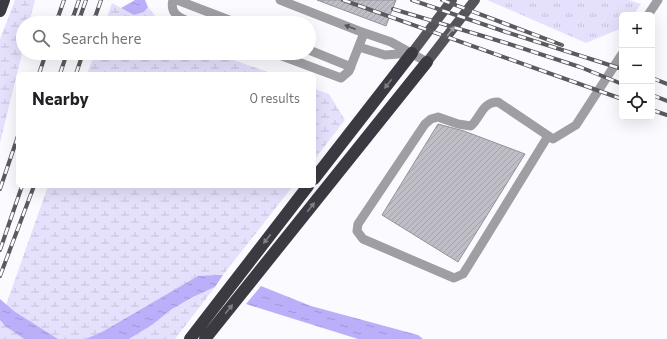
<!DOCTYPE html>
<meta charset="utf-8">
<style>
body{margin:0;font-family:Commissioner,sans-serif;background:#f6f6f6;color:#202124}
.controls{position:absolute;right:12px;top:12px;display:grid;overflow:hidden;border-radius:6px;box-shadow:0 4px 16px #0002}
.controls button{width:36px;height:36px;display:grid;place-items:center;padding:0;border:0;border-bottom:1px solid #e0e0e0;background:#fff;color:#202124;font:20px sans-serif}
.list{margin:0;padding:0;list-style:none}
h2{display:flex;justify-content:space-between;align-items:center;height:52px;margin:0;padding:0 16px;font-size:17px}
h2 small{font-size:13px;font-weight:400;color:#757577}
.icon{flex:none;width:22px;height:22px;fill:none;stroke:currentColor;stroke-width:2;stroke-linecap:round;stroke-linejoin:round}
.map{position:relative;flex:none;width:667px;height:339px;overflow:hidden}
.search{position:absolute;background:#fff;box-shadow:0 4px 16px #0002;left:16px;top:16px;width:300px;height:44px;display:flex;align-items:center;gap:10px;box-sizing:border-box;padding:0 14px;border-radius:22px;color:#757577;font-size:15px}
.panel{position:absolute;background:#fff;box-shadow:0 4px 16px #0002;left:16px;top:72px;width:300px;height:116px;border-radius:6px}
.map>svg:first-child{display:block}
.grass{fill:url(#grass-tufts)}
.wetland{fill:url(#wetland-marsh)}
.water{fill:url(#water-ripples)}
.building{fill:url(#building-hatch);stroke:#94939c}
.lines{fill:none;stroke-linecap:round;stroke-linejoin:round}
.minor{stroke:#9f9fa3;stroke-width:9}
.major{stroke:#55545b;stroke-width:10}
.highway{stroke:#3b3a42;stroke-width:12}
.rail-casing{stroke:#5b5b5e;stroke-width:4}
.rail{stroke:#fbfbff;stroke-width:2.5;stroke-dasharray:8;stroke-linecap:butt}
.oneway{fill:#56565a}
.oneway2{fill:#a09fa5}
.oneway3{fill:#7e7e84}
</style>
<div class="map">
<svg width="667" height="339" viewBox="0 0 667 339">
<defs>
<pattern id="grass-tufts" width="24" height="20" patternUnits="userSpaceOnUse"><rect width="24" height="20" fill="#e5e1fd"/><path d="M3 7l-1-3M5 7V3M7 7l1-3M15 17l-1-3M17 17v-4M19 17l1-3" fill="none" stroke="#c4c1d9"/></pattern>
<pattern id="wetland-marsh" width="20" height="14" patternUnits="userSpaceOnUse"><rect width="20" height="14" fill="#e5e1fd"/><path d="M1 5h8M5 5V1M11 12h8M15 12V8" fill="none" stroke="#c4c1d9"/></pattern>
<pattern id="water-ripples" width="26" height="14" patternUnits="userSpaceOnUse"><rect width="26" height="14" fill="#bbaffa"/><path d="M2 4q2-2 4 0t4 0M15 11q2-2 4 0t4 0" fill="none" stroke="#a196d6"/></pattern>
<pattern id="building-hatch" width="6" height="6" patternUnits="userSpaceOnUse"><rect width="6" height="6" fill="#bfbec7"/><path d="M-1 1l2-2M0 6l6-6M5 7l2-2" fill="none" stroke="#a4a3ab"/></pattern>
</defs>
<rect width="100%" height="100%" fill="#fbfbff"/>
<!-- grass -->
<path class="grass" d="M487,0H629L641,4L633,15H622V28L586,43Z"/>
<!-- wetland -->
<path class="wetland" d="M15,0H35L29,23H23V49L0,143V39Z
M112,3L134,15L144,12L148,7L161,23H105Z
M95,53H214L273,74H87Z
M314,89L329,94L345,120L314,160Z
M48,186H293L223,275L198,276L100,333L85,339H58L14,311L6,305Z
M215,287L175,339H129L152,325L172,309L193,297Z
M0,320L5,326L24,339H0Z"/>
<!-- water -->
<path class="water" d="M135,0H145L148,7L144,12L134,15L121,8Z
M215,275H223L215,287L193,297L172,309L152,325L129,339H85L100,333L198,276Z
M261,286L311,306L418,335L423,339H358L246,304Z
M0,299L14,311L58,339H24L5,326L0,320Z"/>
<!-- building -->
<path class="building" d="M317,0H396L386,26Z
M438,124L464,131L525,154L458,262L382,215Z"/>
<g class="lines">
<!-- minor -->
<path class="minor" d="M173,0C169,15 182,19 193,23
M177,0L237,23
M280,0L359,31L391,42L427,62
M648,15L658,0
M359,47L385,55L412,53
M309,50L351,67
M274,53L341,78L349,71L364,33
M548,136L470,263L463,274L454,278L363,239L357,231L358,224L425,124L431,119L438,117L458,124L471,126C481,117 482,102 498,102L553,139L576,125L622,54"/>
<!-- major -->
<path class="major" d="M412,53L452,0
M427,62L475,0"/>
<!-- highway -->
<path class="highway" d="M0,11L4,0
M314,179L412,53
M190,339L308,186
M205,339L427,62"/>
<!-- rail casing -->
<g class="rail-casing">
<path id="rail" d="M343,0L622,99
M412,0L506,32L622,69
M442,0L562,45
M393,9L506,43L580,67L622,84
M56,23L64,0
M71,23L79,0
M78,23L86,0
M93,23L101,0
M39,74L46,53
M60,74L67,53
M76,74L83,53
M652,78L667,84
M652,95L667,101
M652,110L667,115
M0,189L18,136
M0,250L22,186
M0,276L34,186"/>
</g>
<!-- rail -->
<use href="#rail" class="rail"/>
</g>
<!-- one-way arrows -->
<defs><path id="oneway-solid" d="M-6-.8H1V-3.2L6.5 0L1 3.2V.8H-6Z"/></defs>
<use class="oneway" href="#oneway-solid" transform="translate(350 27) rotate(-159)"/>
<use class="oneway2" href="#oneway-solid" transform="translate(451 31) rotate(-52)"/>
<g class="oneway3">
<use href="#oneway-solid" transform="translate(388 84) rotate(128)"/>
<use href="#oneway-solid" transform="translate(311 207) rotate(-51)"/>
<use href="#oneway-solid" transform="translate(267 239) rotate(128)"/>
<use href="#oneway-solid" transform="translate(229 309) rotate(-51)"/>
</g>
</svg>
<div class="controls">
<button>+</button>
<button>−</button>
<button><svg class="icon" aria-label="locate" viewBox="0 0 24 24"><circle cx="12" cy="12" r="6"/><path d="M12 2v4M12 18v4M2 12h4M18 12h4"/></svg></button>
</div>
<div class="search"><svg class="icon" aria-label="search" viewBox="0 0 24 24"><circle cx="10" cy="10" r="6"/><path d="M15 15l6 6"/></svg>Search here</div>
<section class="panel">
<h2>Nearby<small>0 results</small></h2>
<ul class="list">
</ul>
</section>
</div>
